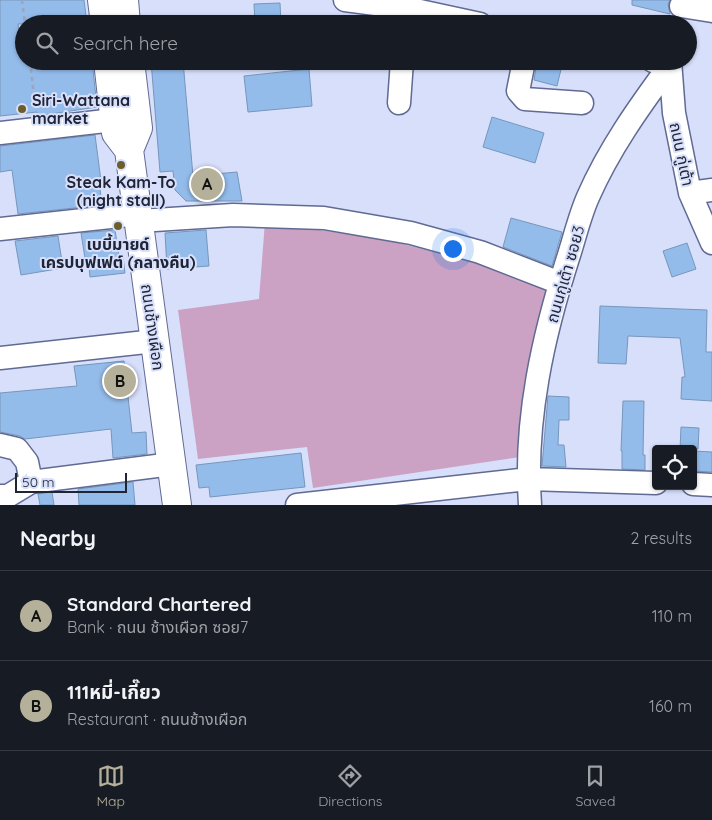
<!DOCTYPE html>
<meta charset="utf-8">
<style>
body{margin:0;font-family:Quicksand,"Noto Sans Thai",sans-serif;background:#20242c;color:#f1f3f6}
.controls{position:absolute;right:15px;bottom:15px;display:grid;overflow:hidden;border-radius:5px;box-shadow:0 1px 4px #0004}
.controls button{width:45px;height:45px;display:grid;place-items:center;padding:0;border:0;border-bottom:1px solid #363941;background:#171b24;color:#f1f3f6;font:25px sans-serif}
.scale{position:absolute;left:15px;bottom:12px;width:112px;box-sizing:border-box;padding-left:5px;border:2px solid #202536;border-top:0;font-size:14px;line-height:18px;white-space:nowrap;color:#202536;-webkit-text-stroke:4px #d7dffb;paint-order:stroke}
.you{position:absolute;left:452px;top:248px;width:18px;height:18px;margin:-12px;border:4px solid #fff;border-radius:50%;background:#1a73e8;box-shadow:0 0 0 8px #1a73e833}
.badge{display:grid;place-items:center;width:32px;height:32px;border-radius:50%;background:#b5b09a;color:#111;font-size:16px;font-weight:700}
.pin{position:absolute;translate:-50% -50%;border:2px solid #fff;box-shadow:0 1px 5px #0006}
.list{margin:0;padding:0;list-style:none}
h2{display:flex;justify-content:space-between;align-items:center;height:65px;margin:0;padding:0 20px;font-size:21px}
h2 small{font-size:16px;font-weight:400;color:#9ea1a6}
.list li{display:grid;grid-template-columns:32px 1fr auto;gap:15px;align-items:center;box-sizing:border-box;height:90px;padding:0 20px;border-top:1px solid #363941}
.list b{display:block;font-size:19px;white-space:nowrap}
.list p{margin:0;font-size:16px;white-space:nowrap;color:#9ea1a6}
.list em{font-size:16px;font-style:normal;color:#9ea1a6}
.icon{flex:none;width:28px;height:28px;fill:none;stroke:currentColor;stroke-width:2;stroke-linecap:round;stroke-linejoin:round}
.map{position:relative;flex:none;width:712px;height:505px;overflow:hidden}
.search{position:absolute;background:#171b24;box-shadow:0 1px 4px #0004;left:15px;right:15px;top:15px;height:55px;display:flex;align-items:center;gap:12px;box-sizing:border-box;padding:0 18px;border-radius:28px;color:#9ea1a6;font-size:19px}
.sheet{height:245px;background:#171b24}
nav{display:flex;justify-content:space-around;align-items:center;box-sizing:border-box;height:70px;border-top:1px solid #363941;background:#171b24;font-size:14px;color:#9ea1a6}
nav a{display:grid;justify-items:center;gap:2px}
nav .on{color:#b5b09a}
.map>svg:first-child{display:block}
.green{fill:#cba2c3}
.building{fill:#94bceb;stroke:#7796bb}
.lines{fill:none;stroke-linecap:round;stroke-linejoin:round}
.minor-casing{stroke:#606a93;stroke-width:25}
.major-casing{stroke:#606a93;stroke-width:30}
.path{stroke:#9da4bc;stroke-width:2.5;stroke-dasharray:4 4;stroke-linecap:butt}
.minor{stroke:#fff;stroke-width:22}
.major{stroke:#fff;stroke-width:28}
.poi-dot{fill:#6c5d2a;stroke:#d7dffb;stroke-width:2}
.labels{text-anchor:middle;stroke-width:4;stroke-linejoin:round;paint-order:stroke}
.poi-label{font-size:16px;font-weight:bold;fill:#202536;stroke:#d7dffb}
.street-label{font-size:16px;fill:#202536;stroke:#d7dffb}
</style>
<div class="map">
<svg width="712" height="505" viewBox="0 0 712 505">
<rect width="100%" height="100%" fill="#d7dffb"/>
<!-- green -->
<path class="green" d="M265,222L387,240L477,263L548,287L526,374L520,457L313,488L307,447L198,459L178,310L259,299Z"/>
<!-- building -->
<path class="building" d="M0,0H84L87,24H18L23,61H92L97,107L37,116V112L0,116Z
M632,0H670L668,4L670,14L632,5Z
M280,3L281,24H255L254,4Z
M151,61H183L193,176L237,172L242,201H186L175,190L173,171L160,172Z
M537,61H563L557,86L534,80Z
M309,69L312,106L248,112L244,76Z
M492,117L544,133L535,163L483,147Z
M95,135L101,181H99L102,205L18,214L12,170L0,172V146Z
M511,218L562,232L552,266L503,247Z
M115,230L119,256H123L125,273L90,277L88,257L85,258L81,233Z
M206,230L209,266L167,269L165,233Z
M58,236L63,268L21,275L15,241Z
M687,243L696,269L672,277L663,251Z
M600,306L707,310L706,352H712V401L681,399L682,377H685L680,338L628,336L626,364L598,363Z
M124,361L132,433L146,432L147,454L113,458L111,429L25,439L20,436L0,432V393L77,386L74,366Z
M548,396L569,397V420H559L558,445H564L566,467L542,466Z
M623,401H644L643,455H645V470L622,469V451H621Z
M681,427L699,428L698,449H680Z
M693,451L712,452V472L693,471Z
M301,453L305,487L210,497L209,487L199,488L196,465Z
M133,482L135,505H79L78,489Z
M52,492L54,505H40L38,494Z"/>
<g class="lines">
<!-- minor casing -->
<g class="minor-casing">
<path id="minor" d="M345,0L406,8L480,24
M681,6L712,11
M524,61L518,91L525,99L582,103
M670,61L674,113L690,193L712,243
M399,103L402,61
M0,133L114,120
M690,193L712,190
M139,221L233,215L324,218L411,233L480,252L560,283
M0,229L138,214
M0,358L155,341
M0,445L17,449L27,462L31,482
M693,484L712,485
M0,496H8L31,482L172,464
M297,505L528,479L656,483
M530,505C524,420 543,336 569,255C575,236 580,215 588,197C609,149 639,107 670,65L653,61"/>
</g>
<!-- major casing -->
<g class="major-casing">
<path id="major" d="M102,0L105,24
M124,0L126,24
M108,61L116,133L129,150
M130,61L138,128L129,150L177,505"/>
</g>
<!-- path -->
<path class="path" d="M22,0L25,24
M30,61L35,105"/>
<!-- minor -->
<use href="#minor" class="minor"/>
<!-- major -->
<use href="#major" class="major"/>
</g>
<!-- markers -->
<g class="poi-dot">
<circle cx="22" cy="109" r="5"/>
<circle cx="121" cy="165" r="5"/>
<circle cx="118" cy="226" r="5"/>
</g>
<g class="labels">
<!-- poi labels -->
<g class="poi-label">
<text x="32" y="106" text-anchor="start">Siri-Wattana<tspan x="32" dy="18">market</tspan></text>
<text x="121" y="188">Steak Kam-To<tspan x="121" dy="18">(night stall)</tspan></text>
<text x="118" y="250">เบบี้มายด์<tspan x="118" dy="18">เครปบุฟเฟต์ (กลางคืน)</tspan></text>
</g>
<!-- street labels -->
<g class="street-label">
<text transform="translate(682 154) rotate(78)" y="6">ถนน กู่เต้า</text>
<text transform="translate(565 274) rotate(-74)" y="6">ถนนกู่เต้า ซอย3</text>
<text transform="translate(153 327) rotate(82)" y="6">ถนนช้างเผือก</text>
</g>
</g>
</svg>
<div class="controls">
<button><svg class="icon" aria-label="locate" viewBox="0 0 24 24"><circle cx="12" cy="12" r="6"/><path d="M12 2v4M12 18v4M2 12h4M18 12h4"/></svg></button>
</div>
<div class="scale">50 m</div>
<div class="you"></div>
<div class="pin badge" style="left:207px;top:184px">A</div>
<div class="pin badge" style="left:120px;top:381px">B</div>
<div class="search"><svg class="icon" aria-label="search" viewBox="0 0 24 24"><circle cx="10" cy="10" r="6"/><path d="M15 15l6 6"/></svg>Search here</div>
</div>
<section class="sheet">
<h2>Nearby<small>2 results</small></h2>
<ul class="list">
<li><span class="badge">A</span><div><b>Standard Chartered</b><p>Bank · ถนน ช้างเผือก ซอย7</p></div><em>110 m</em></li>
<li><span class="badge">B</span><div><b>111หมี่-เกี๊ยว</b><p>Restaurant · ถนนช้างเผือก</p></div><em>160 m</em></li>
</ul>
</section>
<nav>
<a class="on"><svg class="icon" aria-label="map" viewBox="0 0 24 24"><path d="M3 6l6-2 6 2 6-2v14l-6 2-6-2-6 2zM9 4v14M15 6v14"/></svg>Map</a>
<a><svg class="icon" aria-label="directions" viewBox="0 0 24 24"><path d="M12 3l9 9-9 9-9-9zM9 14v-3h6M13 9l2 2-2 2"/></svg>Directions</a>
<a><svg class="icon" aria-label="saved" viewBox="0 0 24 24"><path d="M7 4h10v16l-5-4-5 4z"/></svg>Saved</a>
</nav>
